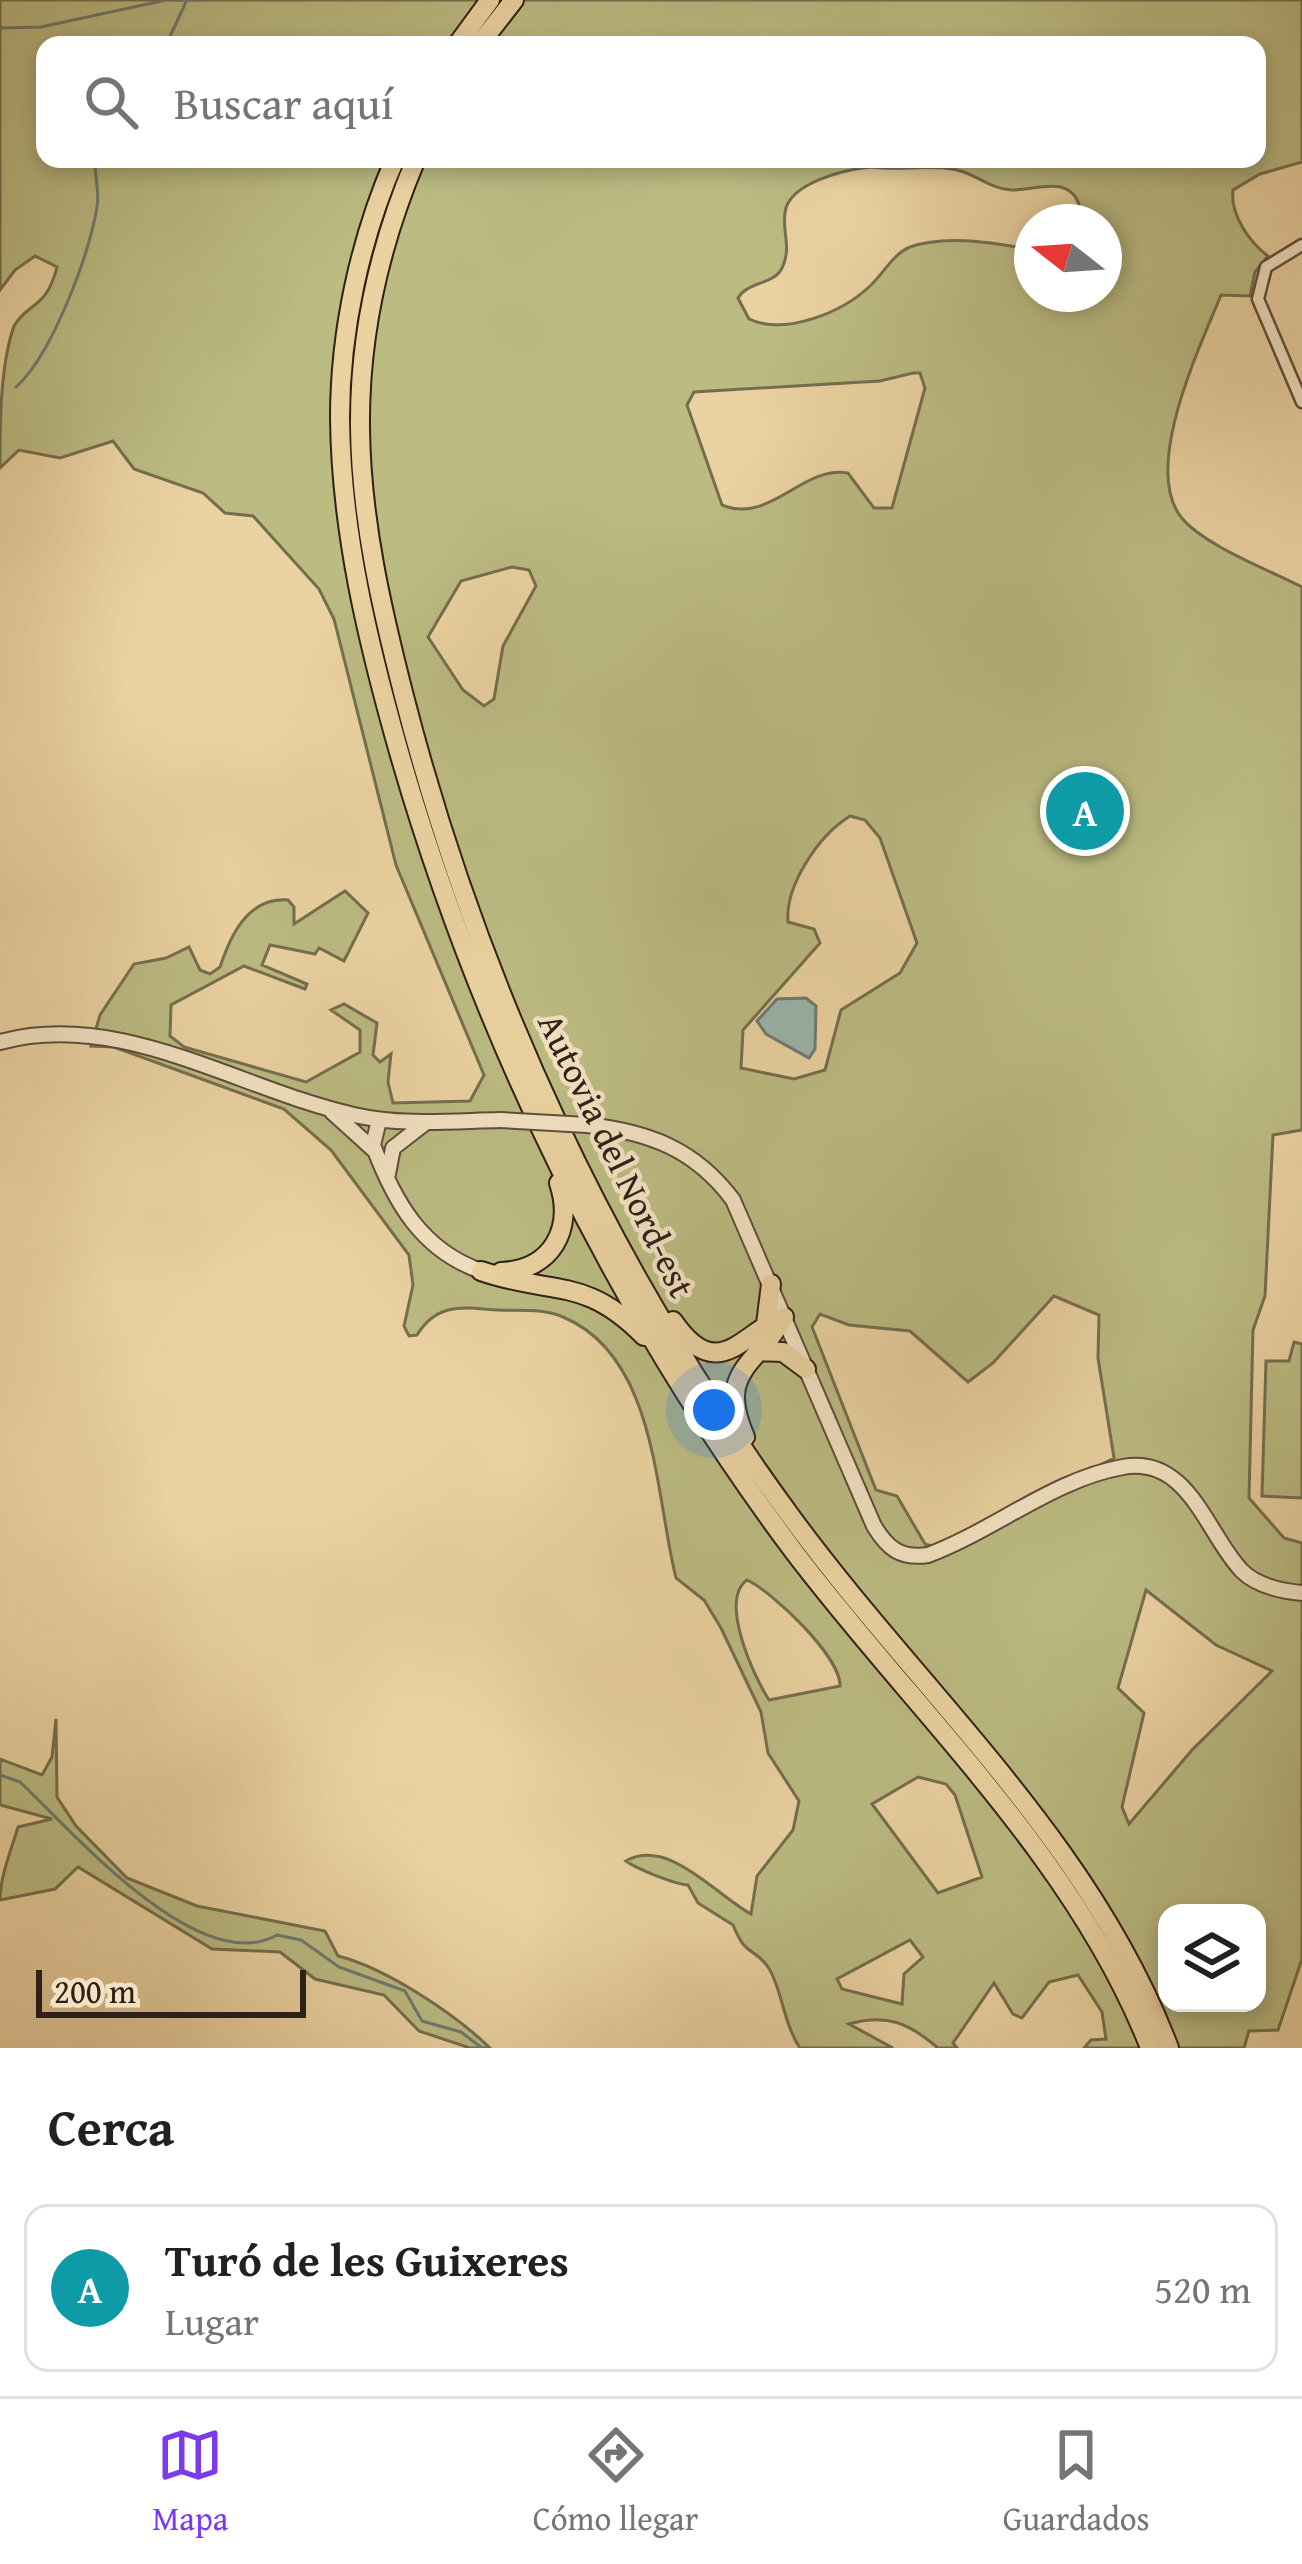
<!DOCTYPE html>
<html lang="es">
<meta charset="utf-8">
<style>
body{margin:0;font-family:"Gentium Book Plus",serif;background:#f6f6f6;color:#202124}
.controls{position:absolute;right:36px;bottom:36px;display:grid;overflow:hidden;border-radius:24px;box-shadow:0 6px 18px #0003}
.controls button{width:108px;height:108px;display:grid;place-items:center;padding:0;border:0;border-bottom:3px solid #e0e0e0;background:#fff;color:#202124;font:60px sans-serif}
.compass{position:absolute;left:1014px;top:204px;width:108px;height:108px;border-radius:50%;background:#fff;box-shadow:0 6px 18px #0003;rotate:287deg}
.scale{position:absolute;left:36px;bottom:30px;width:270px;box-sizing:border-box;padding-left:12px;border:6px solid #2f2119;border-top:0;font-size:33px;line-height:42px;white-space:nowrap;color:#2f2119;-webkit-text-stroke:9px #f2e2c2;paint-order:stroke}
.you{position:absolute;left:714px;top:1410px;width:42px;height:42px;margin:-30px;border:9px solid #fff;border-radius:50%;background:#1a73e8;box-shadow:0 0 0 18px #1a73e833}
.badge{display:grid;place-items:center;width:78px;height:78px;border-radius:50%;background:#7c3aed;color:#fff;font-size:39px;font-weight:700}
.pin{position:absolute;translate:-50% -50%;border:6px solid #fff;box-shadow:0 3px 12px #0006}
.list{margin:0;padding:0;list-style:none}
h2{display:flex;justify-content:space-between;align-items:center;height:156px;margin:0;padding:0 48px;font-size:51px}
h2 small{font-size:39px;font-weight:400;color:#757577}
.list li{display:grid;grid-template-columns:78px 1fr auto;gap:36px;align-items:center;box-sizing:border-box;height:168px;margin:0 24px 24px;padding:0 24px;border:3px solid #e0e0e0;border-radius:24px}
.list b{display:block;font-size:45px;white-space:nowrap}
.list p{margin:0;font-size:39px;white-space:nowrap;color:#757577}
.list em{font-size:39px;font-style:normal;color:#757577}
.icon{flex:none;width:66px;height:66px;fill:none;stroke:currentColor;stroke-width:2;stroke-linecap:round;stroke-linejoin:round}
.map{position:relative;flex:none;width:1302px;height:2048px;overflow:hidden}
.search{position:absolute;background:#fff;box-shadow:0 6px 18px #0003;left:36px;right:36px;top:36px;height:132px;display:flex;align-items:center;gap:30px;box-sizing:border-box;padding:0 42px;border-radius:24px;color:#757577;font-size:45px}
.sheet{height:348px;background:#fff}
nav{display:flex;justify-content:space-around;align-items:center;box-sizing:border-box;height:168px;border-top:3px solid #e0e0e0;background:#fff;font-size:33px;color:#757577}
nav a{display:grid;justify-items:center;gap:6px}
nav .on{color:#7c3aed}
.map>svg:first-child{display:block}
.green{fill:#bbbb82;stroke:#756e4e;stroke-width:3;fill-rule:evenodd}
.water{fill:#99b6aa;stroke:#6f7a70;stroke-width:3}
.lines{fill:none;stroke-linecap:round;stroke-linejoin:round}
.stream{stroke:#6f7a70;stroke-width:3}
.minor-casing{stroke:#5e4d3b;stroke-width:15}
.tertiary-casing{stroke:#5e4d3b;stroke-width:18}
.motorway-casing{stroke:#2f2119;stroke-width:22}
.minor{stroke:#f2e2c2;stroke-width:10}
.tertiary{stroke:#f2e2c2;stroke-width:14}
.motorway{stroke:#ebd2a1;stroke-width:18}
.tertiary-bridge-casing{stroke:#5e4d3b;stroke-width:18;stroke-linecap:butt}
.tertiary-bridge{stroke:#f2e2c2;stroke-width:14}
.labels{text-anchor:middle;stroke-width:9;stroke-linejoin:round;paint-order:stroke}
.street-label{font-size:36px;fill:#2f2119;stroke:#f2e2c2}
</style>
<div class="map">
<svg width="1302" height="2048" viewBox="0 0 1302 2048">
<rect width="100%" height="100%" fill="#ebd2a1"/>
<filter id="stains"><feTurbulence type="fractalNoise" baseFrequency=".00167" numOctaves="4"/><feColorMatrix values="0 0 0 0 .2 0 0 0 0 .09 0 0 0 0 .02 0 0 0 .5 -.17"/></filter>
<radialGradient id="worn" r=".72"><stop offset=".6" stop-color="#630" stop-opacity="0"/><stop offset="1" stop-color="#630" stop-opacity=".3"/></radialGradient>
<!-- green -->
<path class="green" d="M0,0H1302V162L1260,174L1233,190C1230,214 1249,242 1268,256L1255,272L1250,296L1221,295C1200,347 1142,467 1181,517C1203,545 1269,570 1302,587V1130L1273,1135L1265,1296L1253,1330L1249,1498L1284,1538L1302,1543V1959L1278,2030L1249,2031L1244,2048H1084L1091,2040L1106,2039L1102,2012L1078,1975L1049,1982L1022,2018L1013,2014L994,1983L953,2043L957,2048H938C909,2023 886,2013 849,2024L893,2048H800C783,2023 782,1988 768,1967C752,1945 747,1959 733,1925L698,1903L688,1885C674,1884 637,1869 626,1861C668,1837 716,1895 751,1914L757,1876L793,1830L799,1801L768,1753L761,1712L721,1628L704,1600L676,1578C655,1495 657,1356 563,1317C542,1308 520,1311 498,1310C465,1308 438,1301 417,1335L409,1336L404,1326L413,1285L409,1255L331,1150L284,1109L114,1047L91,1046L100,1015L134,964L166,958L189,947L200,970L210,974L220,967C230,937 247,897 288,900L294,907V924L345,891L368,913L344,961L319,948L315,954L270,945L262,965L307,984L305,989L244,966L171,1005L170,1036L184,1047L306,1082L360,1052V1030L331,1010L344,1004L377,1023L373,1055L380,1062L391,1054L388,1082L393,1103L470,1101L484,1075L396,865L334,619L319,589L253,516L225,513L203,493L134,469L113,441L60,458L19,450L0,468C0,424 0,366 14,326C29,301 46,310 57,267L35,256L15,270L0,290ZM45,45H1257V159H45ZM872,167C901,171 928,164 957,170C976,174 991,189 1011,190C1035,191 1067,174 1079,204L1074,222H1104V294H1032V250C997,243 945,234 910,247C893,254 883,274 870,286C843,312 785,336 749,319L738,298C748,281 774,285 782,268C792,248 782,232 785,213C788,182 848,169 872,167ZM913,373H920L925,388L892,508H874L848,473C803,465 769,525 722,505L687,405L694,392L880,381ZM512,567L529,570L536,586L503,646L494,699L484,706L463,690L428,637L461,581ZM850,816L865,820L880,838L917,943L900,973L841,1010L825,1070L794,1079L741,1068L743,1030L820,943L814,929L788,922C785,886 818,836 850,816ZM1054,1296L1099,1315L1098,1358L1114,1458L936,1547L925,1544L897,1496L876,1490L812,1327L820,1314L849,1325L910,1331L968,1382L993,1363ZM747,1580C773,1592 841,1657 840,1686L769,1700C753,1675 719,1600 747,1580ZM1146,1590L1216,1645L1272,1671L1192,1750L1129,1824L1122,1807L1144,1713L1118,1688ZM918,1777L946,1784L955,1795L982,1877L938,1893L872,1804ZM1167,1913H1257V2003H1167ZM910,1940L923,1957L904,1974L902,2004L842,1989L837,1979Z
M1294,1342L1302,1344V1498L1262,1496L1266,1361H1289Z
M56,1719L57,1797L76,1826L127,1878L197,1906L325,1931L338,1956C386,1968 455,2014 490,2048H470L419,2031L384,1995L315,1979L280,1952L212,1949L78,1867L55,1889L0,1900C0,1877 11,1851 18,1827L52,1819L0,1805V1759L42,1775L52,1757Z"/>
<!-- water -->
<path class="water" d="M806,998L816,1006L815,1049L809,1058L766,1034L757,1021L777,999Z"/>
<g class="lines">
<!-- stream -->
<path class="stream" d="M175,0H201
M0,28L41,27L166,0
M166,45L186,2
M16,387C52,355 89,255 97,207C100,191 94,175 95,159
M0,1775L20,1782C72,1831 199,1979 277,1935L301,1940L339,1967L405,1991L422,2021L461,2032L482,2048"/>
<!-- minor casing -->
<g class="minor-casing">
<path id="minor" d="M1302,245L1266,267L1258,299L1302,402"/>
</g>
<!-- tertiary casing -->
<g class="tertiary-casing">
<path id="tertiary" d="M0,1042C120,1009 238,1089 354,1115C402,1126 452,1121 500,1120
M332,1112L374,1150
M379,1120L373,1145C394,1201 421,1250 481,1271
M587,1125C649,1132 695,1149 733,1200L874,1526C888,1549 901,1559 928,1555C993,1531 1054,1479 1123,1467C1189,1455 1207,1535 1242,1571C1257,1586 1281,1591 1302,1593
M388,1174L393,1148L424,1124"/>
</g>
<!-- motorway casing -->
<g class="motorway-casing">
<path id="motorway" d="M457,45L490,0
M479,45L514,0
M395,159C360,239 340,331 340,418C341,531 368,643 399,752C481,1037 615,1311 792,1549C914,1711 1075,1856 1150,2048
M416,159C380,244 359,335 360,428C361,521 382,611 405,700C480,991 611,1271 789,1514C918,1691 1090,1839 1169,2048
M481,1271C552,1296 584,1275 644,1336
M501,1272C552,1270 574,1229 559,1183
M673,1321C719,1388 745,1329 784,1317
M766,1324L771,1284
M759,1351L783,1352L806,1369
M745,1437C716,1370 756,1367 784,1317"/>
</g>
<!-- minor -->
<use href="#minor" class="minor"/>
<!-- tertiary -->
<use href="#tertiary" class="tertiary"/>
<!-- motorway -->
<use href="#motorway" class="motorway"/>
<!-- tertiary-bridge casing -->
<g class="tertiary-bridge-casing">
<path id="tertiary-bridge" d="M500,1120L587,1125"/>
</g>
<!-- tertiary-bridge -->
<use href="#tertiary-bridge" class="tertiary-bridge"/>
</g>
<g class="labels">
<!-- street labels -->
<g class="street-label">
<text transform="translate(617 1155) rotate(64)" y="13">Autovia del Nord-est</text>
</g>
</g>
<rect width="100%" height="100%" filter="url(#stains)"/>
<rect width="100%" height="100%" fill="url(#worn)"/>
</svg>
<div class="controls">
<button><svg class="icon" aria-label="layers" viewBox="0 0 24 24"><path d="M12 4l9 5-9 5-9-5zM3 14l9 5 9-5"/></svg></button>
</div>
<svg class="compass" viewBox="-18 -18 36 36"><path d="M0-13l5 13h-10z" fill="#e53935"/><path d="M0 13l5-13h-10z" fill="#757577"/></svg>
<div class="scale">200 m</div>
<div class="you"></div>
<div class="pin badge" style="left:1085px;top:811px;background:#0f9aa8">A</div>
<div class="search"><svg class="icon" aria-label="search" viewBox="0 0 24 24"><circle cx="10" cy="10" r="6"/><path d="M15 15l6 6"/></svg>Buscar aquí</div>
</div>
<section class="sheet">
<h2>Cerca<small></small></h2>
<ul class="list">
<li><span class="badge" style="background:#0f9aa8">A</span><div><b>Turó de les Guixeres</b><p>Lugar</p></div><em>520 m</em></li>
</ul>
</section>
<nav>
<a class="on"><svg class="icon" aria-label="map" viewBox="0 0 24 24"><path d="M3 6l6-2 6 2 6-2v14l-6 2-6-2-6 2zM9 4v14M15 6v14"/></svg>Mapa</a>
<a><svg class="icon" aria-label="directions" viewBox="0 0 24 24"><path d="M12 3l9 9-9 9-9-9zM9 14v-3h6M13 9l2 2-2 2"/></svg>Cómo llegar</a>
<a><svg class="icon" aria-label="saved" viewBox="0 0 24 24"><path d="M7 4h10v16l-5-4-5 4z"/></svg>Guardados</a>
</nav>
